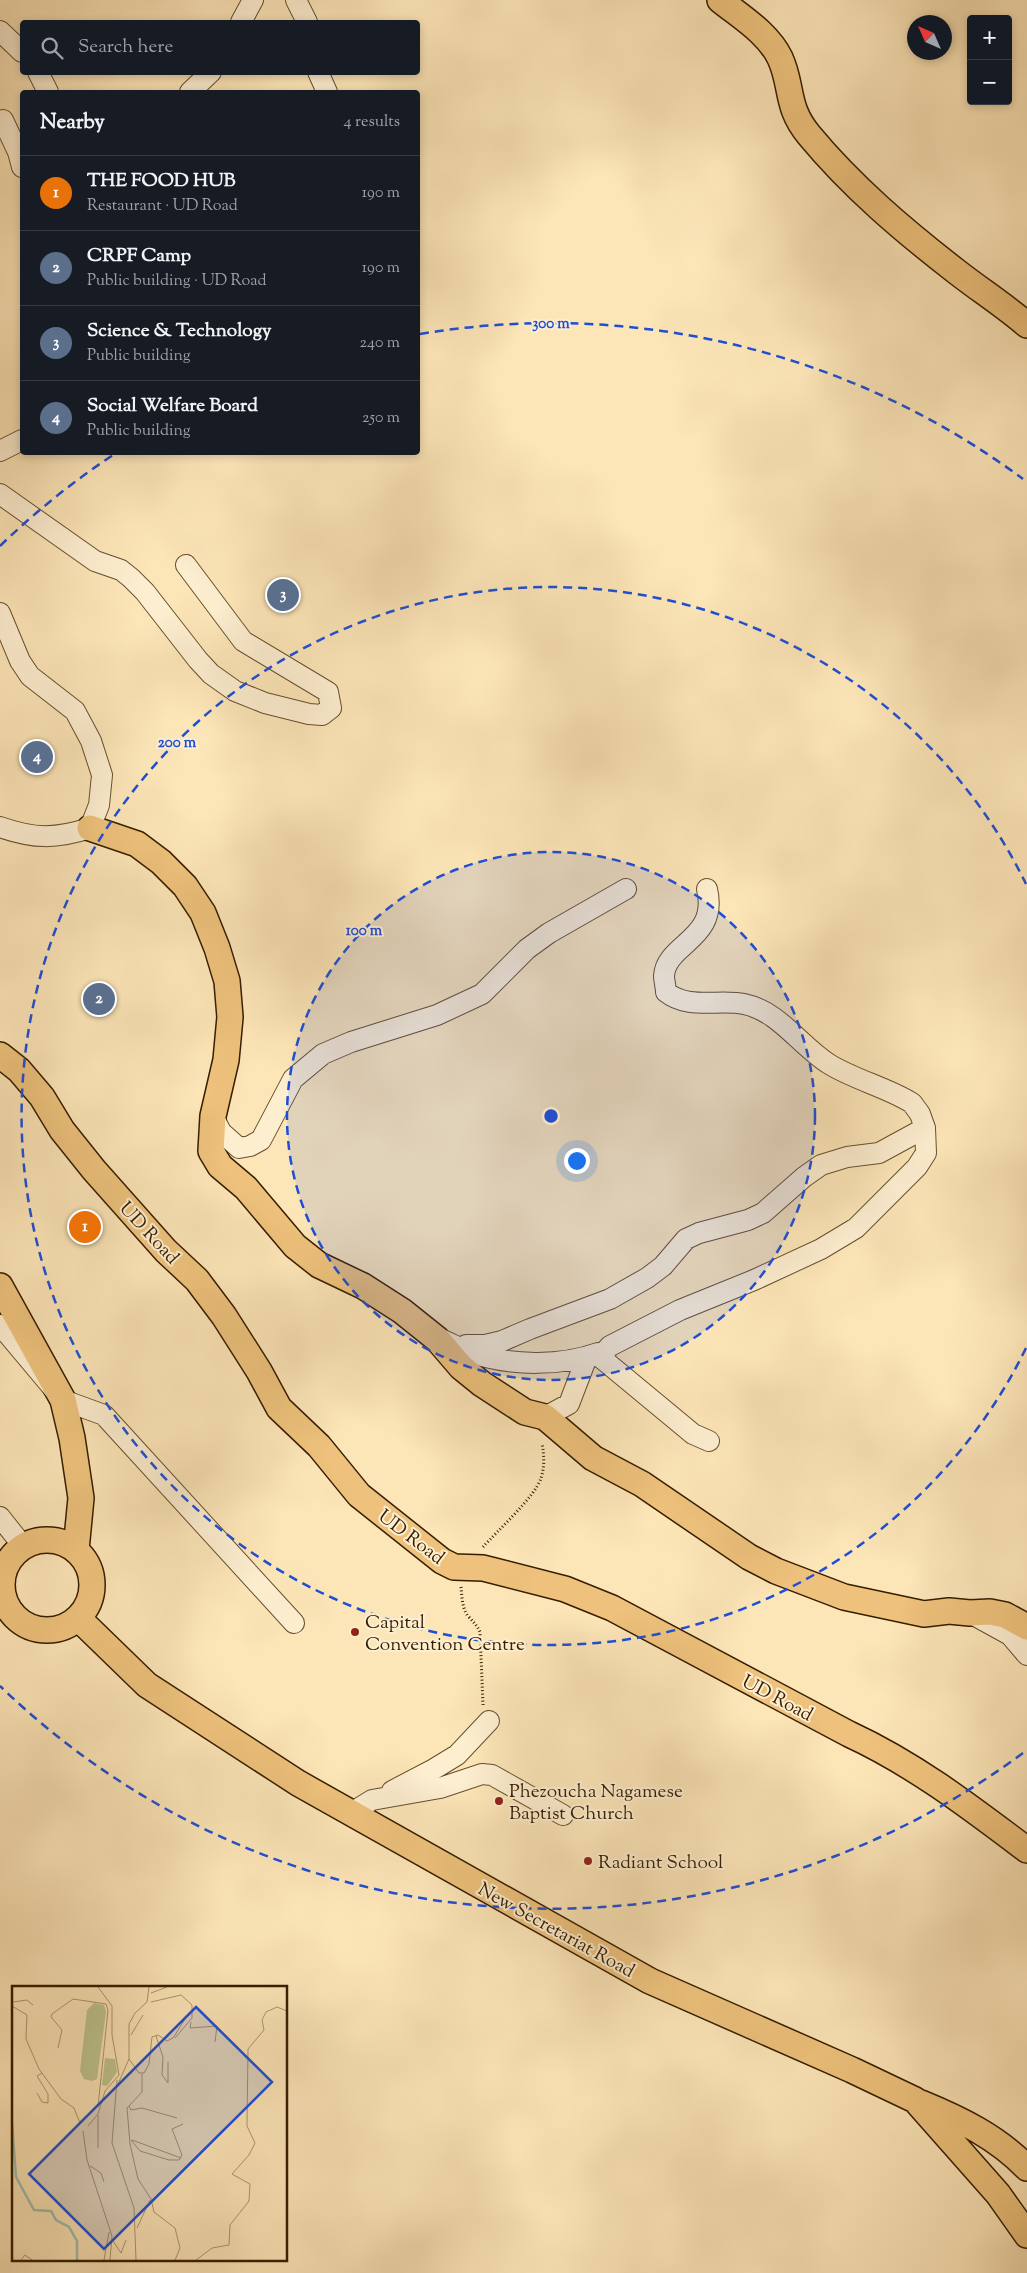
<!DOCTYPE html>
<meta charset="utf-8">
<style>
body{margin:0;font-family:"Sorts Mill Goudy",serif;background:#20242c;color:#f1f3f6}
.controls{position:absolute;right:15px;top:15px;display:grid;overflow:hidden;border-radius:5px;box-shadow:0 2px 8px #0003}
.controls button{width:45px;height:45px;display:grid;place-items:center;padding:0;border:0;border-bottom:1px solid #363941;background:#171b24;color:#f1f3f6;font:25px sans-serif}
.compass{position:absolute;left:907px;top:15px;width:45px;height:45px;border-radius:50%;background:#171b24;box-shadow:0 2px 8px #0003;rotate:315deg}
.you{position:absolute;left:576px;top:1160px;width:18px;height:18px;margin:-12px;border:4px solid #fff;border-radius:50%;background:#1a73e8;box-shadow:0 0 0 8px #1a73e833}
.badge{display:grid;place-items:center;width:32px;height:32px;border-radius:50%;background:#c59692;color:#fff;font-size:16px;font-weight:700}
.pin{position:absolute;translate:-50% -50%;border:2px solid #fff;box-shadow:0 1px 5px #0006}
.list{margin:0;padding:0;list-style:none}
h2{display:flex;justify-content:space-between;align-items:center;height:65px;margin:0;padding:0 20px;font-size:21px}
h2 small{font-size:16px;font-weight:400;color:#9ea1a6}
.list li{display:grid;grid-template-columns:32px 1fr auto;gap:15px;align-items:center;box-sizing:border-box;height:75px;padding:0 20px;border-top:1px solid #363941}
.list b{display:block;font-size:19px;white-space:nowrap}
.list p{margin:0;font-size:16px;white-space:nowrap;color:#9ea1a6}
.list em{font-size:16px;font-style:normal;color:#9ea1a6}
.icon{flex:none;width:28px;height:28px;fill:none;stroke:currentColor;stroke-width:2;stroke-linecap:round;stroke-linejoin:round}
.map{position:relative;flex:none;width:1027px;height:2273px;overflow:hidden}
.search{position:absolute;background:#171b24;box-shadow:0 2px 8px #0003;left:20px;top:20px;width:400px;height:55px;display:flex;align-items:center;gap:12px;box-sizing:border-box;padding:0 18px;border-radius:5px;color:#9ea1a6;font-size:19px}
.panel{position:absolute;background:#171b24;box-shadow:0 2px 8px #0003;left:20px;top:90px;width:400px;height:365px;border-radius:5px}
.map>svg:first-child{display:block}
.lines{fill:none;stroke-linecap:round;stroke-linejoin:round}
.minor-casing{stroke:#674f2e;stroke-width:22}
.major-casing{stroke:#351d00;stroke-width:28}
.path{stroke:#351d00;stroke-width:3;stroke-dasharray:1 2.5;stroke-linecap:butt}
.minor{stroke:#fdeed0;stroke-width:20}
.major{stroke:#eec27c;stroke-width:25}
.ring{fill:none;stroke:#1d4ed8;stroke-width:2.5;stroke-dasharray:9 6}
.poi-dot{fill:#8f2418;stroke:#fdeed0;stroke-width:2}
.labels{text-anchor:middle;stroke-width:4;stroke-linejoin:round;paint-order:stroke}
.street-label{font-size:19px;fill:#351d00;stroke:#fdeed0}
.poi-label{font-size:19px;fill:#351d00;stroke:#fdeed0;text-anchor:start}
.inset-river{fill:none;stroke:#9fbfb2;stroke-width:2.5}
.inset-road{fill:none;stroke:#ac956e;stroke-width:1}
.view{fill:#1d4ed8;fill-opacity:0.15;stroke:#1d4ed8;stroke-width:2.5}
.inset-edge{fill:none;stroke:#351d00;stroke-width:2.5}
.centre{fill:#1d4ed8;stroke:#fdeed0;stroke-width:2.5}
.ring-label{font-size:15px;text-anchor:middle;font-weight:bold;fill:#1d4ed8;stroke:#fdeed0;stroke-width:4;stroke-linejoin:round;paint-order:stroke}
</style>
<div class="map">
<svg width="1027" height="2273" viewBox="0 0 1027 2273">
<rect width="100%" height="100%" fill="#fce5b7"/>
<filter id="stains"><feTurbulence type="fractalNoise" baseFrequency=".004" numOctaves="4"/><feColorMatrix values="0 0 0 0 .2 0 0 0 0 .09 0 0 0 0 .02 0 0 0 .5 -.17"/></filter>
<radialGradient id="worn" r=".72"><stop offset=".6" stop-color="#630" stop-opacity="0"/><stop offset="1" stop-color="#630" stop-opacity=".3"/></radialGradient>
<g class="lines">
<!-- minor casing -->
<g class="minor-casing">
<path id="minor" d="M296,0L307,22
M241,22L253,0
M0,31L22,52
M38,72L48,92
M318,72L327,92
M190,92L211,72
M3,120L18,152L22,167
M0,451L22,440
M0,494L95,561L121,570L131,578L145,592L198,660L211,674L235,691L265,703L309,714L322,715L331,708L328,692L243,641L186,565
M0,613L20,661L30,676L75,711L91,741L102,775L99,805L90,828C56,839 34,839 0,827
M213,1116L221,1132L239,1148L250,1146L261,1140L293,1079L323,1054L351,1042L437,1015L482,994L527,949L549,933L626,889
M0,1325L63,1400L104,1415L294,1623
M436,1337C449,1342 462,1350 475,1354C513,1366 562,1366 598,1353L600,1357L610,1346L680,1310L754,1280L821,1249L856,1228L917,1167L926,1153L925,1128L920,1114L912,1103C886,1087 855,1080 829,1064C800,1046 779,1011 744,1004C719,999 688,1010 666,992C666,987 664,981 664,976C666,943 719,940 707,889
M466,1345H485L502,1341L530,1329L610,1299L647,1278L663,1266L686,1239L699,1233L748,1220L763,1213L804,1177L821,1165L847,1157L879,1153L925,1128
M600,1357L693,1434L709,1441
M545,1417L569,1404L587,1357
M0,1517L23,1546
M970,1613L1010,1635L1027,1655
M392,1791L434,1769L457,1755L489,1721
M351,1813L372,1800L440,1788L482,1774L492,1775L563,1815"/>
</g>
<!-- major casing -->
<g class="major-casing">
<path id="major" d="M720,0C741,17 768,33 780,58C793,86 785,106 809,135C852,187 904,231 957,272C980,290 1005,306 1027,325
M90,828L137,844L161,862L185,886L203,913L217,948L227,981L230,1017L226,1060L213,1116L211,1151L220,1166L246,1188L295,1246L319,1265L363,1286L402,1311L437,1339L461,1367L482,1384L525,1412L545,1417L593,1458L642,1484L749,1557L776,1571L844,1597L924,1614L949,1611L970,1613L990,1612L1005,1615L1027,1627
M0,1055L19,1070L42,1097L62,1130L94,1170L166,1251L197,1280L224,1316L259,1371L279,1408L319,1446L359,1495L442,1561L454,1567L483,1568L565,1589L612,1608L849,1734C914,1764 970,1807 1027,1850
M0,1286L63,1400L72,1438L81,1498L76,1550
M2 1585a45 45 0 1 1 90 0a45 45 0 1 1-90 0Z
M78,1618L147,1685L298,1783L650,1981L852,2070L915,2100L998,2194L1027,2235
M921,2103C960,2119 997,2137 1027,2168"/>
</g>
<!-- path -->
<path class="path" d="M483,1547C498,1530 535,1497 541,1478C545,1466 544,1455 542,1443
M461,1587C462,1597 462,1608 468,1616C473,1622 477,1625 480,1632L483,1705"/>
<!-- minor -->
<use href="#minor" class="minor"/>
<!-- major -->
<use href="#major" class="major"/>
</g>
<!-- distance rings -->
<circle cx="551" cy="1116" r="264" fill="#1d4ed8" fill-opacity=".12"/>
<g class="ring">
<circle cx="551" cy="1116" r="264"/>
<path d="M1026 1348A529 529 0 1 1 1026 884"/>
<path d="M1023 1753A793 793 0 0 1 0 1686M0 546A793 793 0 0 1 113 455M420 334A793 793 0 0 1 1023 479"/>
</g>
<!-- markers -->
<g class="poi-dot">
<circle cx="355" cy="1632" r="5"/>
<circle cx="499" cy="1801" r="5"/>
<circle cx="588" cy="1861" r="5"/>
</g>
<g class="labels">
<!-- street labels -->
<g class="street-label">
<text transform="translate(150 1232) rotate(47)" y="7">UD Road</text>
<text transform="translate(412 1536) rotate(37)" y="7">UD Road</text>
<text transform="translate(778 1697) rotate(28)" y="7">UD Road</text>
<text transform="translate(557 1929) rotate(29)" y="7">New Secretariat Road</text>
</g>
<!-- poi labels -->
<g class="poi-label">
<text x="365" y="1628">Capital<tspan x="365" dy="22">Convention Centre</tspan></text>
<text x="509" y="1797">Phezoucha Nagamese<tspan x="509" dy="22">Baptist Church</tspan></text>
<text x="598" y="1868">Radiant School</text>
</g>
</g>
<!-- overview -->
<g transform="translate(12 1986)">
<rect width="275" height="275" fill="#fce5b7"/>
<path d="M82,17L92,19L94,26L85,93L80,95L72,93L68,85L75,24ZM93,72L103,73L105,86L95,100L90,99Z" fill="#bec58f"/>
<path class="inset-river" d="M0,137L4,191L22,224L39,225L44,234L57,241L65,255V274"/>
<path class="inset-road" d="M139,7L155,1M1,16L15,14L21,19M139,16L169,9L180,19V32L163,52M0,20L15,29L14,53L27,83L49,113L62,122L68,137M179,36L178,42L205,40L203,56M119,49L131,29M144,50L151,71L150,89L156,97V76M46,62L50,44L39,31L40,28L61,13L94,18L96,24L86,121M117,73L127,87H132L137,78L140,51L146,49L155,55L161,52L175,30M130,88V106L115,122L118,158L126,193L139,213L142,226L163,242L168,262L163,274M105,94L100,157L122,222L124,274M106,98L117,73V38L123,27L135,16L137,1M25,107L30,116L36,117V108L25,90L30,87M117,120L119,124L130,122L165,132M86,129V162M76,140L86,128L93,105L107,89L100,49V20L86,1M71,145L75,174L100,250L98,274M119,154L128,165L157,174H167L170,169L160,143L171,138M120,154L169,172M78,180L89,187L92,196M125,242L138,214M101,255L109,267L114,254M9,274L13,269L20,274M92,274L97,246M184,274L200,262L217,259L218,239L237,215L238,198L220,188L237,169L243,157L235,140L236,63L252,44L250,34L254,26L265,21L275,25"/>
<path class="view" d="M184,21L260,96L92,263L17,188Z"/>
<rect width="275" height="275" class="inset-edge"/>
</g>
<circle cx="551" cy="1116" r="8" class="centre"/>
<g class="ring-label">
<text x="551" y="328">300 m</text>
<text x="177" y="747">200 m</text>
<text x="364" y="935">100 m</text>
</g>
<rect width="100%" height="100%" filter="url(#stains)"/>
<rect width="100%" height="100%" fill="url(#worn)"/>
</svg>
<div class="controls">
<button>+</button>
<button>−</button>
</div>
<svg class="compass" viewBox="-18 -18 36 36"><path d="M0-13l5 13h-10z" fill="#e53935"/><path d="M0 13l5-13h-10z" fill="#9ea1a6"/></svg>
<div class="you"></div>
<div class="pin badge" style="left:85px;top:1227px;background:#e8710a">1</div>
<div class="pin badge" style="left:99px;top:999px;background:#5c6f8a">2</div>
<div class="pin badge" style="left:283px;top:595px;background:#5c6f8a">3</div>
<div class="pin badge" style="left:37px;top:757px;background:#5c6f8a">4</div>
<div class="search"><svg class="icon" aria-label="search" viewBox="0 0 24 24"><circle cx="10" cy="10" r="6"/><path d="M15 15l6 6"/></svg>Search here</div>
<section class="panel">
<h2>Nearby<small>4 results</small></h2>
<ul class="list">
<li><span class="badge" style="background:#e8710a">1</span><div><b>THE FOOD HUB</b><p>Restaurant · UD Road</p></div><em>190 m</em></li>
<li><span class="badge" style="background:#5c6f8a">2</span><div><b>CRPF Camp</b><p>Public building · UD Road</p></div><em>190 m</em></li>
<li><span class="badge" style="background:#5c6f8a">3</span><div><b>Science &amp; Technology</b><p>Public building</p></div><em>240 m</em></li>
<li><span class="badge" style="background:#5c6f8a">4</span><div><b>Social Welfare Board</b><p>Public building</p></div><em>250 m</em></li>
</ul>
</section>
</div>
